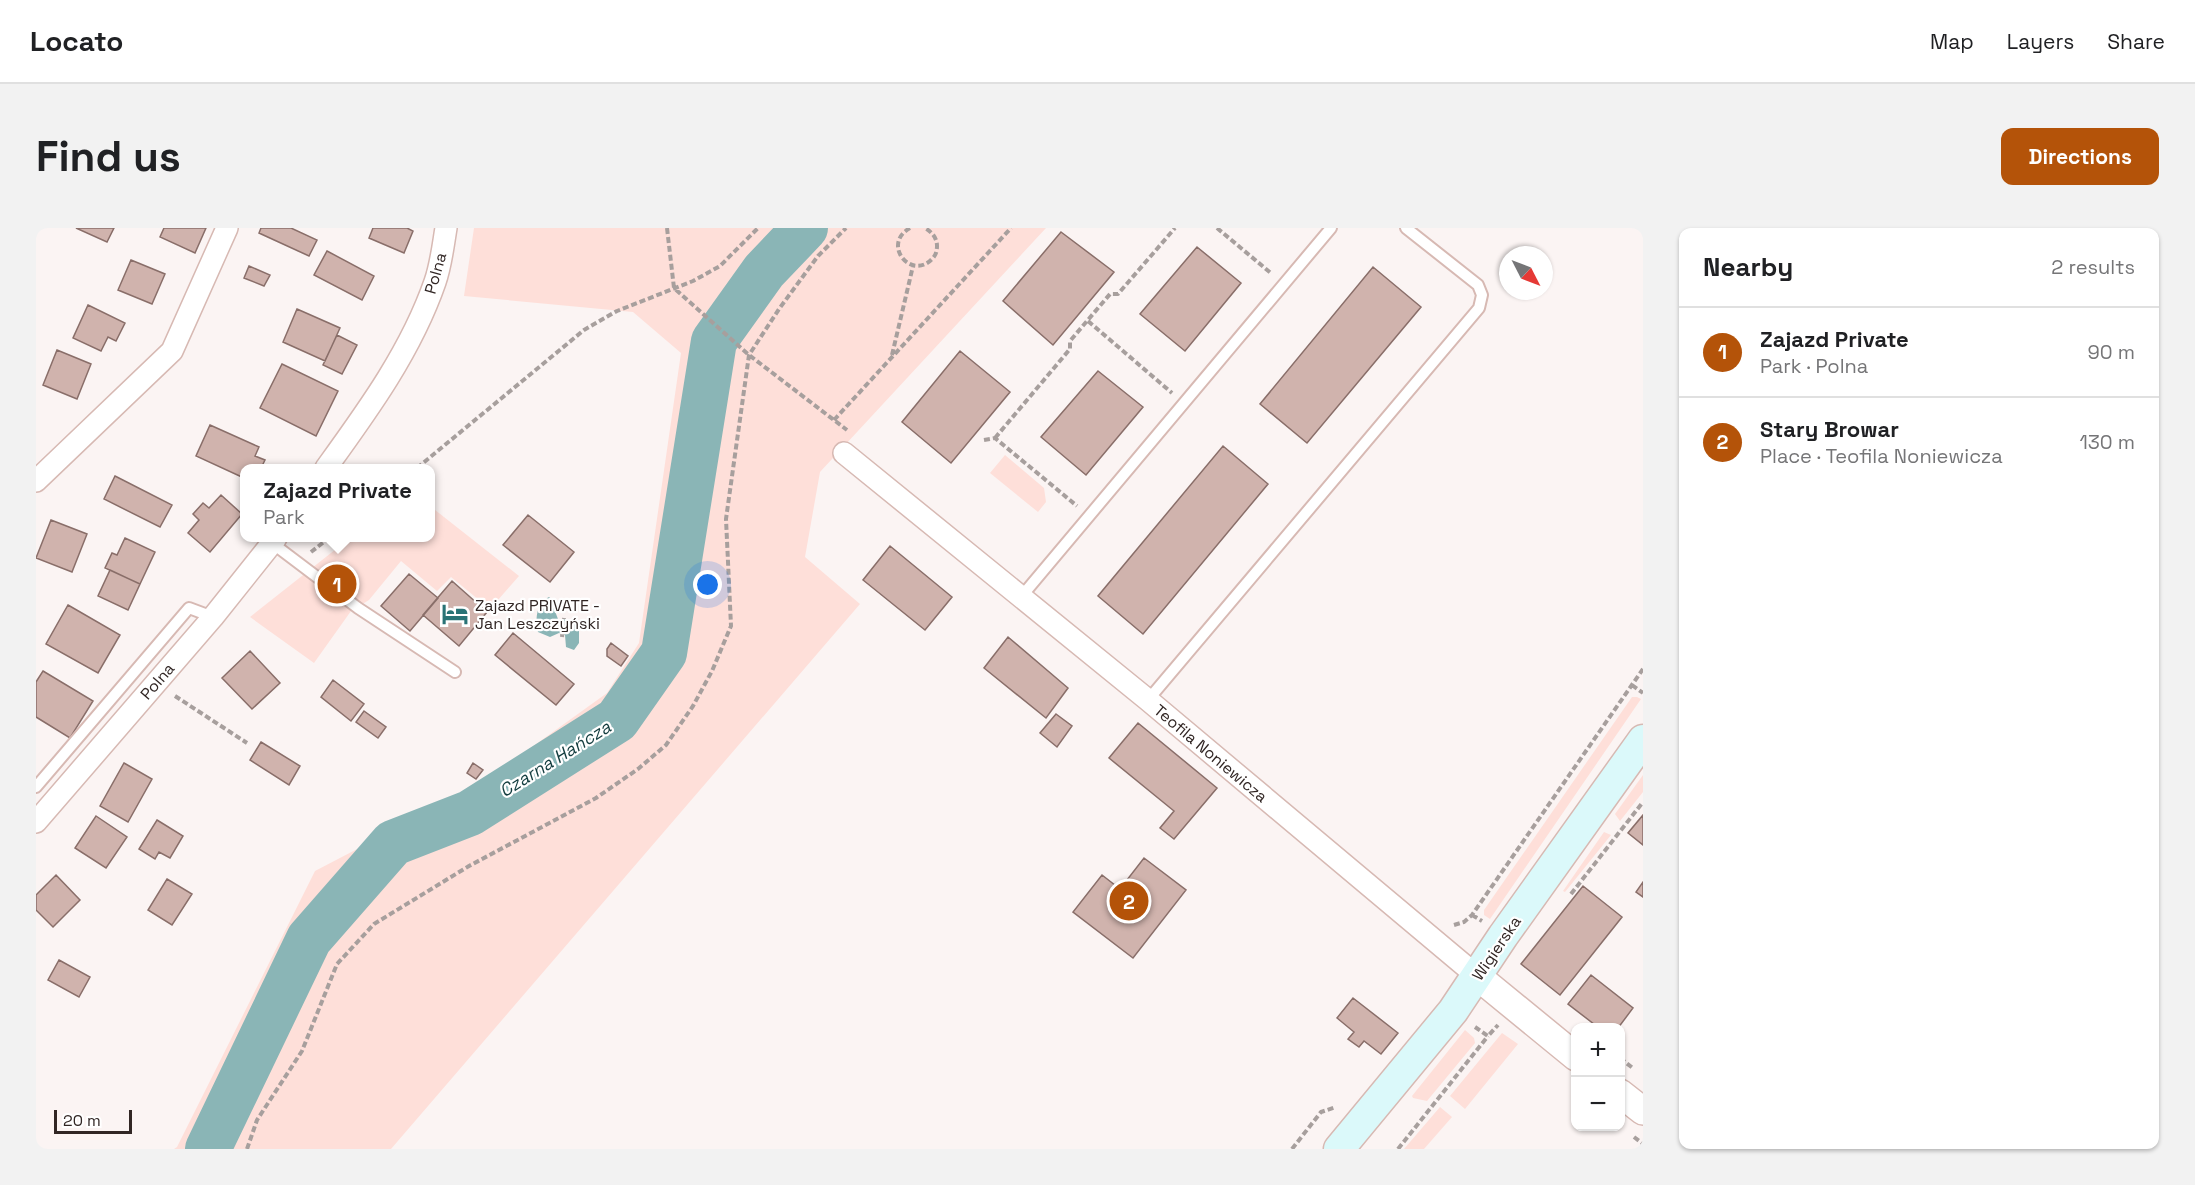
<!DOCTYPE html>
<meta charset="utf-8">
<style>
body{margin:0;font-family:"Space Grotesk",sans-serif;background:#f2f2f2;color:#202124}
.controls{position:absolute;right:18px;bottom:18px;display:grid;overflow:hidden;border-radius:12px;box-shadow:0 2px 4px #0004}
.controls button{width:54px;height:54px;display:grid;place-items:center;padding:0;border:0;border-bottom:2px solid #e0e0e0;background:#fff;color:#202124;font:30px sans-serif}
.compass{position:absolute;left:1463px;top:18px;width:54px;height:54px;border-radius:50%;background:#fff;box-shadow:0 2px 4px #0004;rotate:132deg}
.scale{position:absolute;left:18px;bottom:15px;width:78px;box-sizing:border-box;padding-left:6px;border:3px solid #312624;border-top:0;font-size:16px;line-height:21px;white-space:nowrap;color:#312624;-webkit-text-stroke:4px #fff;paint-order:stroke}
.you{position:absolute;left:672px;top:357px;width:21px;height:21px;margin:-15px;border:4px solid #fff;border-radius:50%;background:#1a73e8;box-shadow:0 0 0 9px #1a73e833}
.badge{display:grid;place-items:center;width:39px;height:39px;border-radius:50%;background:#b45309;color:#fff;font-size:20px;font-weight:700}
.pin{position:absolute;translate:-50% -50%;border:3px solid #fff;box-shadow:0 2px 6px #0006}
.popup{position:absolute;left:204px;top:236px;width:195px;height:78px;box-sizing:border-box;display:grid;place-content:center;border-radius:12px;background:#fff;filter:drop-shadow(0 2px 4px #0005);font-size:20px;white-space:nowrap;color:#757577}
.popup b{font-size:22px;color:#202124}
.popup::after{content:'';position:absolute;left:50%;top:100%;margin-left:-12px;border:12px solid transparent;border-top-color:#fff}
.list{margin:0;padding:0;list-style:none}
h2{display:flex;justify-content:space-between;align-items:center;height:78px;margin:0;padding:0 24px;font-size:26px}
h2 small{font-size:20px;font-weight:400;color:#757577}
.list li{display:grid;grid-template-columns:39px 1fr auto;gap:18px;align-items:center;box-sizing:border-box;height:90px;padding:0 24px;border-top:2px solid #e0e0e0}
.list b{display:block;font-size:22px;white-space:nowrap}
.list p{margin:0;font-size:20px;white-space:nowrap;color:#757577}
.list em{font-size:20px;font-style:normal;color:#757577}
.map{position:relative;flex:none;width:1607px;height:921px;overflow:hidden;border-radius:12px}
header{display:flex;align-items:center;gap:36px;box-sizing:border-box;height:84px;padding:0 30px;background:#fff;border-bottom:2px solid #e0e0e0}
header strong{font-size:28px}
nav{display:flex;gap:33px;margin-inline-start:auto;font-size:21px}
.intro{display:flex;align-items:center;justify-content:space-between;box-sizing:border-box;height:144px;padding:0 36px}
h1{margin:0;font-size:42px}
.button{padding:15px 27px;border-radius:12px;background:#b45309;color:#fff;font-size:21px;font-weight:700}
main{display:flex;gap:36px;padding:0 36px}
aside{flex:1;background:#fff;border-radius:12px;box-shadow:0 2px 4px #0004}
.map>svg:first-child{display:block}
.green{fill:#fedfd9}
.water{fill:#8ab5b6}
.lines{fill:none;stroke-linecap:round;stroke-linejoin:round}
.river{stroke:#8ab5b6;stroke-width:46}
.building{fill:#d0b3ad;stroke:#896e69;stroke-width:1.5}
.service-casing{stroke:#d7b9b3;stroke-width:14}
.minor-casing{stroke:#d7b9b3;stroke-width:24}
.tertiary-casing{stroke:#d7b9b3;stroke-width:30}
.secondary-casing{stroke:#d7b9b3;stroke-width:33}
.path{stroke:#a79f9d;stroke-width:4;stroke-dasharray:6 3;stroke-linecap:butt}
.service{stroke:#fff;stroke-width:10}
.minor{stroke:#fff;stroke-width:21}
.tertiary{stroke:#fff;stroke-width:27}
.secondary{stroke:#dbf9fa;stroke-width:30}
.labels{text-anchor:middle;stroke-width:4.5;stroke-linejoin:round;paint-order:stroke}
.street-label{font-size:16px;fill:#312624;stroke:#fff}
.poi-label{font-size:16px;fill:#312624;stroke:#fff;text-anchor:start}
.water-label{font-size:18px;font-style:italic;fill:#123c3e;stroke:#fff}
</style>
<header>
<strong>Locato</strong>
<nav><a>Map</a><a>Layers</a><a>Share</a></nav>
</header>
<div class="intro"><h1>Find us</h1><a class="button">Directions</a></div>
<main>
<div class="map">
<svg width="1607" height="921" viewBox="0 0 1607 921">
<rect width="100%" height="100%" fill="#fbf4f3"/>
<!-- green -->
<path class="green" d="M438,0H1010L784,244L769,329L824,376L355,921H138L141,919L279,643L442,558L571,465L603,415L645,125L597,84L428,68Z
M969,227L1008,260L1010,274L1002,284L954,245Z
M394,278L483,348L454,381L415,349L401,363L365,333L333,372L315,383L278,435L214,389L314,310H394Z
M1596,469H1601L1605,471L1454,691L1448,687V682Z
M1607,547V564L1584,593L1579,586Z
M1568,604L1575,607L1529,664L1527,663Z
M1429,802L1438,810L1439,815L1391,873L1377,870L1376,868Z
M1466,805L1482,816L1429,881L1414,868Z
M1404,879L1416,889L1388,921H1368Z"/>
<!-- water -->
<path class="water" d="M513,369L518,373L517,378L522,391L536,392L543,399V415L538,422L530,419L529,407L523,405L514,409L502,404C499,392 500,375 513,369Z"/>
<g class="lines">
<!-- river -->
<path class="river" d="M172,921L273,711L357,615L434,585L581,492L628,425L678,113L728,43L769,0"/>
</g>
<!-- building -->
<path class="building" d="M40,0H78L71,14Z
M128,0H170L159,25L124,9Z
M225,0H255L281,12L273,28L223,5Z
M337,0H371L377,3L368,25L333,10Z
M1025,4L1078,44L1017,117L967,73Z
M1161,19L1205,55L1149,123L1104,86Z
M291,23L338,48L326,72L278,47Z
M95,32L129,46L116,76L82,62Z
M213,38L234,47L228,58L208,50Z
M1337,39L1385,79L1271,215L1224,176Z
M52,77L89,95L80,113L72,109L65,123L37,110Z
M261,81L304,100L289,133L247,114Z
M301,107L321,117L306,146L287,137Z
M21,122L55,136L41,171L7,157Z
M924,123L974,164L915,235L866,194Z
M246,136L302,163L280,208L224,180Z
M1062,143L1107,179L1050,247L1005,209Z
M174,197L223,219L219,228L229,232L225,240H208V250L160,228Z
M1187,218L1232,256L1107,406L1062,368Z
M79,248L136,277L124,299L68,271Z
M185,267L206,286L174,324L152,305L163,292L157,286L167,275L173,280Z
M492,287L538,324L514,354L467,317Z
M15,292L51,306L36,344L0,330Z
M89,310L119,324L104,356L69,340L76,325L81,327Z
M854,318L916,369L889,402L827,352Z
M74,342L104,356L92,382L62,368Z
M373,346L402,370L374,403L345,378Z
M416,353L451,384L423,418L387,387Z
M32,377L84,407L62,445L10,416Z
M477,405L538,456L520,477L459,427Z
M972,409L1032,460L1010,490L948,440Z
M575,415L592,428L585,438L571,428V421Z
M214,423L244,455L216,481L186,450Z
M7,443L57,473L34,510L0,489V454Z
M297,452L328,476L315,493L285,469Z
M328,483L350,499L342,510L320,494Z
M1020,486L1036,498L1021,519L1004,505Z
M1102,495L1181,560L1138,611L1124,600L1138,583L1073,530Z
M225,514L264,538L253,557L214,532Z
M88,535L116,551L92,594L64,578Z
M437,535L447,542L440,551L431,545Z
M1607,587V617L1592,605Z
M60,588L91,609L70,640L39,620Z
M121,592L147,608L134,630L123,624L119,631L103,621Z
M1108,630L1150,662L1097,730L1037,684L1066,647L1084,661Z
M20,647L44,672L17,699L0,682V667Z
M131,651L156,666L136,697L112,682Z
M1607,654V669L1600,664Z
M1547,658L1586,689L1524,767L1485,736Z
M23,732L54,749L43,769L12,752Z
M1555,747L1597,780L1582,800H1563L1532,776Z
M1317,770L1362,805L1345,826L1328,813L1323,819L1312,811L1318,804L1301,790Z"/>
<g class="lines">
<!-- service casing -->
<g class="service-casing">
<path id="service" d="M236,315L322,380L419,444
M985,369L1295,0
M1112,472L1443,80L1446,67L1442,57L1370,0
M0,559L153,380L177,389"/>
</g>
<!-- minor casing -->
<g class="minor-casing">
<path id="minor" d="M808,225L1112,472L1441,748
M290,240C332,182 375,123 399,54C405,37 407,18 410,0
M0,253L136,123L191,0
M0,594L177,389L240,310"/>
</g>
<!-- tertiary casing -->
<g class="tertiary-casing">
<path id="tertiary" d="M1441,748L1540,829
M1584,865L1607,883"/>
</g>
<!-- secondary casing -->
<g class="secondary-casing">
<path id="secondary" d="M1303,921L1417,783L1467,708L1607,512"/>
</g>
<!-- path -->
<path class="path" d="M631,0L638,60L713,127L811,202
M874,0C845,16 875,53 896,31C900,27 901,23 901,18C901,10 896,4 889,0
M1181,0L1236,46
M1052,93L1136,165
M856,127L877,38
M798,192L975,0
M959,210L1034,121V113L1074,66H1082L1139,0
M948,212L959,210L1041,278
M381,240L548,102L581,83L657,53L684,38L722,0
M275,324L293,310
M526,409L528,390
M1596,457L1607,465
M139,468L211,515
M1535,666L1607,574
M1436,687L1446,693
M1418,697L1428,694L1436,687L1607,441
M1439,799L1452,808L1462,797
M1584,830L1598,841
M1598,909L1607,916
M211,921L221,892L266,823L301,736L338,696L433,638L560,570L602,541L630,517L657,478L676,443L695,398L690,291L713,127L743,81L782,28L810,0
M1256,921L1285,884L1300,879
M1362,921L1452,808"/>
<!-- service -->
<use href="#service" class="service"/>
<!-- minor -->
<use href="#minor" class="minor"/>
<!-- tertiary -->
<use href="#tertiary" class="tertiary"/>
<!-- secondary -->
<use href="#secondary" class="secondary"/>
</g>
<!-- icons -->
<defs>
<g id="hotel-bare" transform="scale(2.07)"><path d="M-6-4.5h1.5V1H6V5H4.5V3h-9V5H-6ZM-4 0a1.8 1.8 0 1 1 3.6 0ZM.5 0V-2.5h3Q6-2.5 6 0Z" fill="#297376" stroke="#fff" stroke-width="2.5" paint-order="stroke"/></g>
</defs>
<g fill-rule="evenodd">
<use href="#hotel-bare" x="419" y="386"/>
</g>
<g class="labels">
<!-- street labels -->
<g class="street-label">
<text transform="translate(399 45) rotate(-74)" y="6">Polna</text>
<text transform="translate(121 453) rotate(-49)" y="6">Polna</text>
<text transform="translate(1175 525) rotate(40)" y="6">Teofila Noniewicza</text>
<text transform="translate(1460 720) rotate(-56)" y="6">Wigierska</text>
</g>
<!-- poi labels -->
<g class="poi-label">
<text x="439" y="383">Zajazd PRIVATE -<tspan x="439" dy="18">Jan Leszczyński</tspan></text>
</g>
<!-- water labels -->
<g class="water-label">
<text transform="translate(519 531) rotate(-32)" y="6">Czarna Hańcza</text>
</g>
</g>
</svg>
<div class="controls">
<button>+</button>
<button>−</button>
</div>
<svg class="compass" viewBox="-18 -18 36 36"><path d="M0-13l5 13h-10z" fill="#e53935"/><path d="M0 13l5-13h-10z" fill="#757577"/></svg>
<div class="scale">20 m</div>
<div class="you"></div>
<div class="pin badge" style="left:301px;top:356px">1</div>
<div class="popup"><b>Zajazd Private</b>Park</div>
<div class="pin badge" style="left:1093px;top:673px">2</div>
</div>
<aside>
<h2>Nearby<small>2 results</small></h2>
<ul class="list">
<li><span class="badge">1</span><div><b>Zajazd Private</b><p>Park · Polna</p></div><em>90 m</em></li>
<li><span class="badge">2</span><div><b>Stary Browar</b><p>Place · Teofila Noniewicza</p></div><em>130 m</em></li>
</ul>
</aside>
</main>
